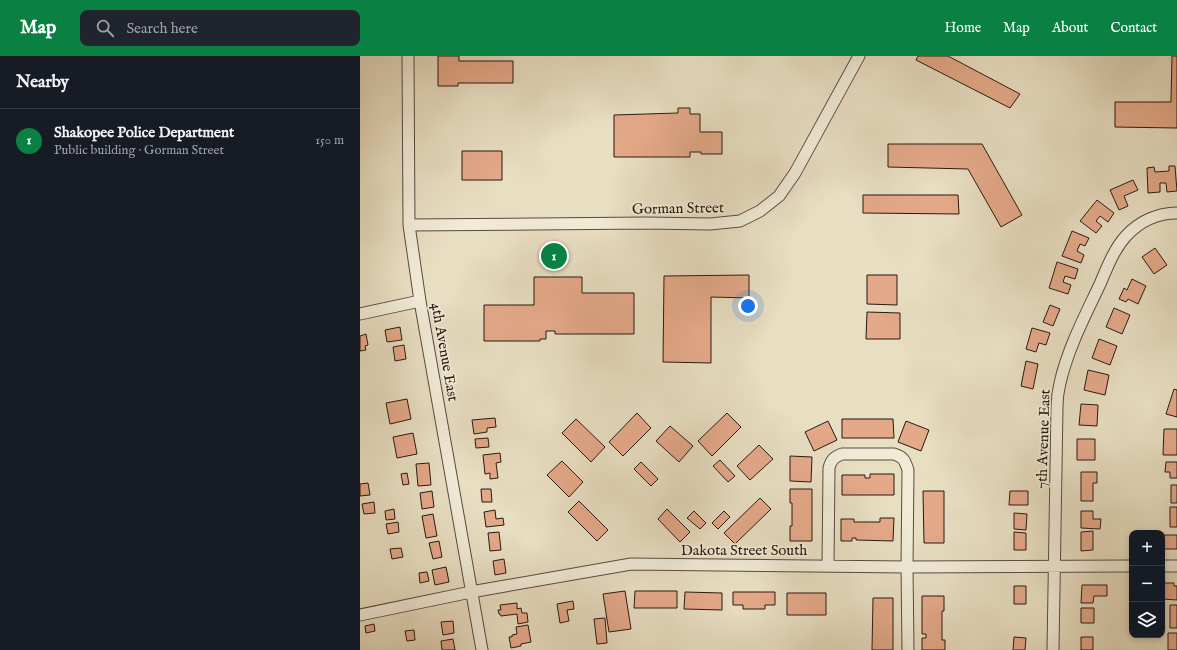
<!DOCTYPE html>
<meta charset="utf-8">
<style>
body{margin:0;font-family:"IM FELL English",serif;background:#20242c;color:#f1f3f6}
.controls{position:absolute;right:12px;bottom:12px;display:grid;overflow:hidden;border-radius:8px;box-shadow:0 2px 6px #0003}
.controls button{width:36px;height:36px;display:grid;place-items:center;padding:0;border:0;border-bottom:1px solid #363941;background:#171b24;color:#f1f3f6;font:20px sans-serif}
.you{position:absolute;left:388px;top:250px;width:14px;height:14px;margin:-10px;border:3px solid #fff;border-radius:50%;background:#1a73e8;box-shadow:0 0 0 6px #1a73e833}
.badge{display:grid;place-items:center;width:26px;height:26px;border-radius:50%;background:#0b8043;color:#fff;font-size:13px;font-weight:700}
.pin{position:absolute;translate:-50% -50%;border:2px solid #fff;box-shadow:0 1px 4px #0006}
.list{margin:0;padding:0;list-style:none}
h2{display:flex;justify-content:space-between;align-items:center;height:52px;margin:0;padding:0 16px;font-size:17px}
h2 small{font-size:13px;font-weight:400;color:#9ea1a6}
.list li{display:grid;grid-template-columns:26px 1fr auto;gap:12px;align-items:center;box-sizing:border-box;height:64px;padding:0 16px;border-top:1px solid #363941}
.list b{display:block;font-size:15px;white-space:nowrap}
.list p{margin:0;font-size:13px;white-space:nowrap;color:#9ea1a6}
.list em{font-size:13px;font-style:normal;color:#9ea1a6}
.icon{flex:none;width:22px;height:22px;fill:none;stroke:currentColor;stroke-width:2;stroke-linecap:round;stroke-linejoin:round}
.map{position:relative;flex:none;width:817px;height:594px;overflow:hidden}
header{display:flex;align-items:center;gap:24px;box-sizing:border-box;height:56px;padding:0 20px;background:#0b8043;color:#fff}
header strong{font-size:19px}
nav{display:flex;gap:22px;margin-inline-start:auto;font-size:14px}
.search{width:280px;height:36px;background:#20242c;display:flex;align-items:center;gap:10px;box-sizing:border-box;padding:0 14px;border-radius:8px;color:#9ea1a6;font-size:15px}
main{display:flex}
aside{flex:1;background:#171b24}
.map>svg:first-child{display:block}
.building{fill:#e4a989;stroke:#2a1911}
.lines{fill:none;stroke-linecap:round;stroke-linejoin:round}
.minor-casing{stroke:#5a4a3d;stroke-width:13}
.minor{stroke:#f0ead7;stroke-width:11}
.labels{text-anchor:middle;stroke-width:3.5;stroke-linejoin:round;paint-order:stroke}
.street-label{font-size:15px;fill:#2a1911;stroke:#f0ead7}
</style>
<header>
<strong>Map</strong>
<div class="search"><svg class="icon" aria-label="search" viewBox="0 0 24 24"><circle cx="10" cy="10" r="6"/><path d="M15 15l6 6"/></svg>Search here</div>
<nav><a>Home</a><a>Map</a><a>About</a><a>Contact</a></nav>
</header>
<main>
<aside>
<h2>Nearby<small></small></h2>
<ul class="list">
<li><span class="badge">1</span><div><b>Shakopee Police Department</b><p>Public building · Gorman Street</p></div><em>150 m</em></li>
</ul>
</aside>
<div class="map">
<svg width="817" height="594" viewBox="0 0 817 594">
<rect width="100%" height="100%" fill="#e8dec2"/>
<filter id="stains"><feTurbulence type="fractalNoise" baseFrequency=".005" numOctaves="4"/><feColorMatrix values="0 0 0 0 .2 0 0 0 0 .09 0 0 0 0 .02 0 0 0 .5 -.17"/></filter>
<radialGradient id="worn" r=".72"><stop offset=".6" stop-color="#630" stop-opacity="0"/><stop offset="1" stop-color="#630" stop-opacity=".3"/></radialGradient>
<!-- building -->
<path class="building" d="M78,0H99V5H153V27H98V30H78Z
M558,0H588L660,38L650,52L556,4Z
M812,0H817V72L755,71V46H811Z
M318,52H330V58H340V76H362V98H341V96H330V101H254V59L318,57Z
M528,88H622L662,159L641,171L608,113L528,111Z
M102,95H142V124H102Z
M809,110H815L817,135L807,136L806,127H800V136L788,137L787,112L794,111L795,116L809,115Z
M773,124L778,134L764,140L768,150L759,154L750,134Z
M503,139H598L599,158L503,157Z
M737,144L754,157L748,166L740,160L736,165L742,170L736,177L720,165Z
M712,175L729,182L725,190L720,188L717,195L724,199L721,207L702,200Z
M795,192L807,209L794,218L782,201Z
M697,206L718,213L715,223L705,220L703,226L711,229L708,238L689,232Z
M389,219V242L351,241V307L303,306L304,220Z
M507,219H537V249L507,248Z
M174,221H222V237H274V278H195V275H186V283H180V285H124V249H174Z
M772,223L786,230L778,248L768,243L766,246L759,243L764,232L767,234Z
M690,249L700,253L693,270L683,266Z
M754,252L770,259L762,278L746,271Z
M507,256L540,257V283H506Z
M40,271L42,284L27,286L25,274Z
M672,272L690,277L686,289L679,287L676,296L666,293Z
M6,278L8,289L5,290L6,294L0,295V280Z
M739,283L757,290L750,309L732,302Z
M44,289L46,303L35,305L33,291Z
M666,305L678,308L673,333L661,330Z
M728,314L749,319L745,339L724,334Z
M814,333L817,334V361L806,358Z
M47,343L51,363L30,368L26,347Z
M721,348L738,349L737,370L719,369Z
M277,357L291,372L263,400L249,386Z
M367,357L381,371L352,400L338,385Z
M135,362L136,371L127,372V376L114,378L112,364Z
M216,363L245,391L231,406L202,377Z
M482,363H533L534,382H482Z
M468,365L477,384L454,395L445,376Z
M546,365L569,374L561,395L538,386Z
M310,370L333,390L319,406L296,385Z
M804,373H817V399H803Z
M53,377L57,398L37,402L33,381Z
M128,382L129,391L116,392L115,383Z
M717,383H735V404H717Z
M399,389L413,403L390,424L377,410Z
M140,397L141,406L136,407L138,422L130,423V417L125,418L123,399Z
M430,400L452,401L451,426L430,425Z
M360,404L375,420L368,426L353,410Z
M202,405L223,426L209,441L187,419Z
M281,406L298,423L291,430L274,413Z
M806,406H817V422H810V416H805Z
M69,407L71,429L58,430L56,408Z
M721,416H737V427H733V445H721Z
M47,417L49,428L43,429L41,418Z
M510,418H534V439H482V419H505V422H510Z
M8,427L10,439L0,440V428Z
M811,429H817V447H811Z
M121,433H131L132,446H122Z
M430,433H452V485H430V470H432V447H430Z
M72,435L74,451L62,453L60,437Z
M563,435H584V487H564Z
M650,435H668V449H649Z
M400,442L411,453L375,488L364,477Z
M219,445L248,474L237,485L208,456Z
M14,446L15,457L4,458L2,448Z
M810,451H817V471H810Z
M34,453L35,463L26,464L25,455Z
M307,453L330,476L320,486L298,463Z
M135,454L136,463L143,462L144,469L126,471L124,456Z
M334,455L346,467L340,473L327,462Z
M364,455L370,461L358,473L352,467Z
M721,455H733V463H741L740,473L721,472Z
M654,457L667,458L666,474L654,473Z
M73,458L77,480L66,482L62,460Z
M520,462H534L533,485L496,484V482H492V485H481V463H494V466H520Z
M38,466L39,476L28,478L26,468Z
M733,475V494L721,495V476Z
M139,476L141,494L130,495L128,477Z
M654,476L666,477V494H654Z
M802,479H817V493H802Z
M79,485L82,501L73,503L69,487Z
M41,492L43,501L32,503L30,493Z
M144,503L146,517L135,519L133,505Z
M86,511L89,526L75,529L72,514Z
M67,516L69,525L60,527L59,517Z
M802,527H814V530H817V544L802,543Z
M722,529H747V540H734L733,547H721Z
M654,530H666V548H654Z
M265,535L271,573L249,576L243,538Z
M275,535H317V552H274Z
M325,536L362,537V554L324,553Z
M373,536H415V549H405V553H383V549H373Z
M427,537H466V559H427Z
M562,540H584V555H582V584H585V594H562V582H566V578H562Z
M513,542H533V594H512Z
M213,545L214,553L207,554L209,565L200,567L197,548Z
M157,547V553L161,552L162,557H167L168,566L158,568L157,558L141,560L140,558H139L138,554H141L140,549Z
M810,549H817V572H810Z
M721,552H734V567H721Z
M245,562L247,587L237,588L234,563Z
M93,565L94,577L83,579L81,566Z
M14,568L15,575L6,577L5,570Z
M168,569L171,586L161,588V590L151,592L149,581H152V579L157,578L156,571Z
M54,574L55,584L47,585L45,575Z
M808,577H817V594H808Z
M654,581L666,582L665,594H653Z
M721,581H733V594H721Z
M93,583L95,594H82L81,585Z"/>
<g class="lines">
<!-- minor casing -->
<g class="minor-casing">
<path id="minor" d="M48,0L49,169L60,245L122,594
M49,169L286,167L350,168L380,165L400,155L419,140L435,117L499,0
M0,258L60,245
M468,510L469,412C471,404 474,401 482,398H534C544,401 545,405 548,414L547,511L548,594
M802,510H817
M0,559L111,536L271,508L547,511L772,510
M693,594L697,351C697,343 698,335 700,327C708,292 725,260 740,228C747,212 754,193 766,180C779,166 797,157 817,157"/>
</g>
<!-- minor -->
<use href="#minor" class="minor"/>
</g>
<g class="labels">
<!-- street labels -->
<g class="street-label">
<text transform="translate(318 152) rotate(-1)" y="5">Gorman Street</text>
<text transform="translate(85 296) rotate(80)" y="5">4th Avenue East</text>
<text transform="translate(683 383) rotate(-88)" y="5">7th Avenue East</text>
<text x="384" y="499">Dakota Street South</text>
</g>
</g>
<rect width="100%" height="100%" filter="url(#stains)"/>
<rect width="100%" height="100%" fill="url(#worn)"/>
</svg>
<div class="controls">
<button>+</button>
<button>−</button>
<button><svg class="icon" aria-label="layers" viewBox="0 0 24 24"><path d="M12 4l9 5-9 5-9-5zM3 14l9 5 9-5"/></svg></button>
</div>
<div class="you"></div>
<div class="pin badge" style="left:194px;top:200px">1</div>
</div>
</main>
